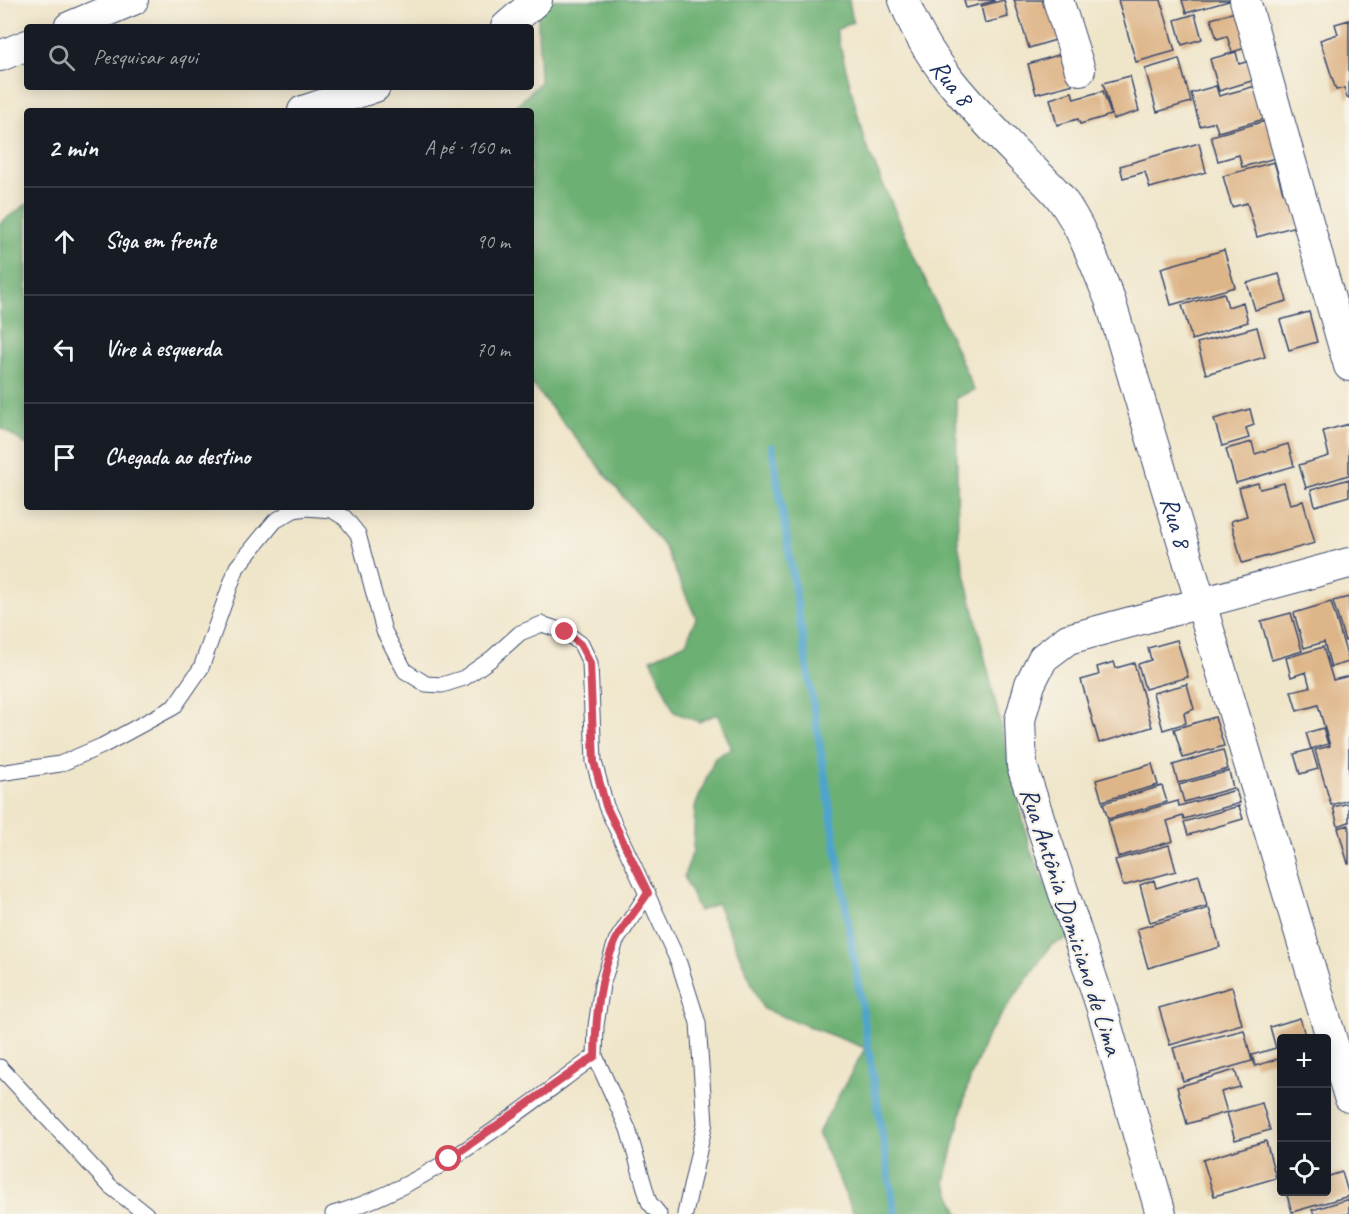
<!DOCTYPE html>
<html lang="pt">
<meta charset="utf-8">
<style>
body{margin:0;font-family:Caveat,sans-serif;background:#242831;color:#f1f3f6}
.controls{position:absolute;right:18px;bottom:18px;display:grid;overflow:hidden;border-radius:6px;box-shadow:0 3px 15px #0003}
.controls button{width:54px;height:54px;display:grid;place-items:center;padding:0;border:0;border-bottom:2px solid #363941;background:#171b24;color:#f1f3f6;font:30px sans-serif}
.stop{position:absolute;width:18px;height:18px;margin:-14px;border:4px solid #d1495b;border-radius:50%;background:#fff}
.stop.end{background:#d1495b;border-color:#fff;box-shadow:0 2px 6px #0008}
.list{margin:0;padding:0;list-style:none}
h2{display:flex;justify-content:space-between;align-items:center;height:78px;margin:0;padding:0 24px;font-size:26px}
h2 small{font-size:20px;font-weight:400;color:#9ea1a6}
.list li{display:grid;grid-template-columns:39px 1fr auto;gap:18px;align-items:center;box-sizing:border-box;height:108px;padding:0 24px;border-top:2px solid #363941}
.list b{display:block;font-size:22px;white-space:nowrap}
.list em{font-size:20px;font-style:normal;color:#9ea1a6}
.icon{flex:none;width:33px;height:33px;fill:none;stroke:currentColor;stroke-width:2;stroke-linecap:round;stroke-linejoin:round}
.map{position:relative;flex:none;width:1349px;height:1214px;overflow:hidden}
.search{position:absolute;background:#171b24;box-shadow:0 3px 15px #0003;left:24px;top:24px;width:510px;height:66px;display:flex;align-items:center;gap:15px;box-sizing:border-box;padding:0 21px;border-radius:6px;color:#9ea1a6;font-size:22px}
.panel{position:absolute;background:#171b24;box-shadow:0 3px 15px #0003;left:24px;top:108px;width:510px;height:402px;border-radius:6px}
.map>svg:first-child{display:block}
.forest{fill:#6db073;stroke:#447068;stroke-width:1.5}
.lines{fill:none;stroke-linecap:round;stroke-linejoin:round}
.stream{stroke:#4fa4cb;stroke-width:8}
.building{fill:#deb588}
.service-casing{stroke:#3b4a6e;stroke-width:17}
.minor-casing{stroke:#3b4a6e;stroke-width:32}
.service{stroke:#fff;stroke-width:15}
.minor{stroke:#fff;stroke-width:30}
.route{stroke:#d1495b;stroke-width:8}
.labels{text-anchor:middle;stroke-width:4.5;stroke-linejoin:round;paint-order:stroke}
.street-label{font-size:26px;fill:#1b2f5e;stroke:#f7f3e8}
</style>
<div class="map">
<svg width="1349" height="1214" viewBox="0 0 1349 1214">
<rect width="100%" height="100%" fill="#f7f3e8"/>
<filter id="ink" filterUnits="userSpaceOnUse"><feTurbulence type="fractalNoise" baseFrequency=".0167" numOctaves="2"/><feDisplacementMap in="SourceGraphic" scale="12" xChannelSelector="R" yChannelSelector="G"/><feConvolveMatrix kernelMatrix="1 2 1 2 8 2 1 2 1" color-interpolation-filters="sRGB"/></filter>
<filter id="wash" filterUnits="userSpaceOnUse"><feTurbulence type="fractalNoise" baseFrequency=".008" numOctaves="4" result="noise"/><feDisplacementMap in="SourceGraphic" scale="24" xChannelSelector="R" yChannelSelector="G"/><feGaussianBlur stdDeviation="1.35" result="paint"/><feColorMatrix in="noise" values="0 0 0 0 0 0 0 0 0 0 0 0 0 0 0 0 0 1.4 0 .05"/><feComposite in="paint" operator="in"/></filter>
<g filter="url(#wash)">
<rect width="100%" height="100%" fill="#efe5c9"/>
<!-- forest -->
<path class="forest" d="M537,0H849L853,22L836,30L865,143L974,390L956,398L958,544L1030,849L1069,938L1051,945L986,1037L967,1088L945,1182L959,1214H854L818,1133L865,1048L763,1009L717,904L699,911L684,876L693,851L695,807L715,757L732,749L717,714L699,722L674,712L651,659L686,643L696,618L665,548L531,383V111H512L540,82Z
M27,204V445L0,427V223Z"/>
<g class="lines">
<!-- stream -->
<path class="stream" d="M772,447L895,1214"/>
</g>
<g id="blocks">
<!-- building -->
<path class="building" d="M964,0H994V1L966,8Z
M1004,0L1008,17L985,23L981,6Z
M1014,0H1053L1065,37L1029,48Z
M1118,0H1161L1175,51L1136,62Z
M1182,0H1229V1L1186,13Z
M1242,10L1252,46L1232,52L1227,36L1217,39L1211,19Z
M1195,14L1202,39L1182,45L1175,20Z
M1349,20V98H1347L1344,88L1336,90L1320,40L1338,34L1335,24Z
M1236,52L1239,64L1253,60L1258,79L1219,91L1210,59Z
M1065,53L1074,84L1036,94L1028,64Z
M1179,59L1191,102L1157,112L1145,69Z
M1130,76L1139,111L1113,119L1103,83Z
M1263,84L1272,117L1218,132L1215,122L1200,126L1191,93L1216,86L1219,96Z
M1103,91L1111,115L1080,124L1078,119L1057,125L1050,99L1072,92L1074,99Z
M1273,119L1283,156L1242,167L1239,155L1218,161L1211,136Z
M1199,143L1206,172L1150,188L1145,172L1123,178L1120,166Z
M1274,162L1283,192L1293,189L1303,224L1257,237L1247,203L1232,207L1223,176Z
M1224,250L1235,287L1171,305L1161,268Z
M1279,274L1287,301L1255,310L1247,283Z
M1224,293L1228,307L1243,302L1248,322L1192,340L1182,305Z
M1309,312L1317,342L1289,350L1280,320Z
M1257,327L1265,357L1206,374L1197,343Z
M1250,409L1254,425L1246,428L1249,438L1222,446L1214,419Z
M1349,424V475L1306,488L1299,465L1329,456L1323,431Z
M1252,442L1255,454L1288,444L1294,466L1236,483L1226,449Z
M1349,479V496L1315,506L1311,490Z
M1258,483L1260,489L1284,483L1290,504L1303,501L1315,543L1242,563L1231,521L1247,516L1239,488Z
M1349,597V639L1345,641L1333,601Z
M1331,602L1349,662L1331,667L1324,642L1304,648L1294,613Z
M1291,613L1302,651L1272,660L1261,621Z
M1177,640L1188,677L1145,689L1138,664L1151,660L1148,648Z
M1323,647L1333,680L1349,676V800L1331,805L1315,750L1330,746L1318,705L1297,711L1291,691L1310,687L1306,672L1291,677L1286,658Z
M1114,662L1116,668L1134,663L1152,727L1099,743L1081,680L1099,675L1097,667Z
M1187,684L1194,709L1184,713L1186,723L1163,730L1153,693Z
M1215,717L1224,746L1183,758L1174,729Z
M1323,728L1328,744L1311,749L1306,733Z
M1312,749L1318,769L1300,774L1294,754Z
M1223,750L1228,769L1178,783L1173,765Z
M1152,764L1158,785L1102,801L1096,780Z
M1229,771L1233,788L1184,802L1179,785Z
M1162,786L1167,802L1108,819L1103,803Z
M1236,790L1240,803L1184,819L1183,816L1167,821L1173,841L1118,857L1108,821L1178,801L1179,806Z
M1349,803V822L1338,826L1333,807Z
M1239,806L1243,819L1188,835L1184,822Z
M1349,825V864H1348L1338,828Z
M1169,845L1176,871L1123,886L1115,860Z
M1199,875L1207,906L1150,922L1140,885L1154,880L1156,888Z
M1209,908L1220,947L1148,968L1137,929Z
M1232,987L1242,1024L1170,1045L1159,1008Z
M1300,1018L1306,1038H1281V1058L1255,1066L1252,1055L1276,1048L1270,1027Z
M1244,1030L1252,1061L1183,1081L1173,1048Z
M1235,1070L1240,1087L1221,1092L1227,1112L1187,1124L1177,1087Z
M1262,1103L1270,1130L1235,1140L1227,1113Z
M1266,1141L1276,1178L1214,1196L1203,1160Z
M1342,1172L1349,1196L1292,1212L1286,1192H1326V1177Z
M1349,1199V1214H1314L1312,1210Z"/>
</g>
</g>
<g filter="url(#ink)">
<use href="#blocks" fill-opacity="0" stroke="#3b4a6e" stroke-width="1.5"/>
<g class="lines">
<!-- service casing -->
<g class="service-casing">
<path id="service" d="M0,773L60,764L102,746L174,707L201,668L237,567L275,521L294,510L306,508L332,510L345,518L358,534L384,631L405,671L426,684L442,685L464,678L491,659L520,633L542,624L565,632L581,644L590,663L594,762L606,806L679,963L698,1023L705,1123L685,1214
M648,893L616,941L602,985L596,1026L595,1056L628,1129L649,1202L659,1214
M0,1067L110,1186L146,1214
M333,1214C428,1187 516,1114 595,1056"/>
</g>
<!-- minor casing -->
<g class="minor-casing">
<g id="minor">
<path id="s1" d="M904,0C927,65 977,112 1024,161C1036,173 1052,186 1062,200C1083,229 1096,267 1110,300L1349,1097"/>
<path d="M1058,0L1080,70"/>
<path d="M1245,0L1349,366"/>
<path d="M69,27L133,0"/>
<path d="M506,27L537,0"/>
<path d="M0,56L27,45"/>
<path d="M303,111L375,87"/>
<path d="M1161,1214L1102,1009L1022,766L1020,720L1030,684L1043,658L1068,639L1349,563"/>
</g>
</g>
<!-- service -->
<use href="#service" class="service"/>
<!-- minor -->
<use href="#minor" class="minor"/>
</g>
</g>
<g class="lines" filter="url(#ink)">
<!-- route -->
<path class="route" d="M449,1159L595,1056C596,1018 599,975 616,940C624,924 638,908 648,893L606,806L594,762L590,663L580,644L565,632"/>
</g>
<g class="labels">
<!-- street labels -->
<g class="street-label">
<text dy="9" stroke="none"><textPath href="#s1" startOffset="96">Rua 8</textPath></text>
<text dy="9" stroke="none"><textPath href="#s1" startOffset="600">Rua 8</textPath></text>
<text transform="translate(1072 921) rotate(72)" y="9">Rua Antônia Domiciano de Lima</text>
</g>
</g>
</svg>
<div class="controls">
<button>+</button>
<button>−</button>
<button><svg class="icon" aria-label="locate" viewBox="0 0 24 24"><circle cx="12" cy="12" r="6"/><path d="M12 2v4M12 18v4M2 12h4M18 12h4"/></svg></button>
</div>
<div class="stop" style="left:449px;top:1159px"></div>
<div class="stop end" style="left:565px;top:632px"></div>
<div class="search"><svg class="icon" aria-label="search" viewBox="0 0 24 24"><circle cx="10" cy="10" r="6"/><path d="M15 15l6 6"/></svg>Pesquisar aqui</div>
<section class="panel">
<h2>2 min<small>A pé · 160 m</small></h2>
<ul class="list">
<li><svg class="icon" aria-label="ahead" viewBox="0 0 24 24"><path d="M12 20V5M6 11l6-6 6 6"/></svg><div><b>Siga em frente</b></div><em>90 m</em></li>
<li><svg class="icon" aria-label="left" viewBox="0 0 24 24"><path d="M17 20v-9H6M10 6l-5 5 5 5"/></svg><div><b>Vire à esquerda</b></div><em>70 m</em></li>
<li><svg class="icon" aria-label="arrive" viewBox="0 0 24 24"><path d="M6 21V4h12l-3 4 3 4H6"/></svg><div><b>Chegada ao destino</b></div></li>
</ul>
</section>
</div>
